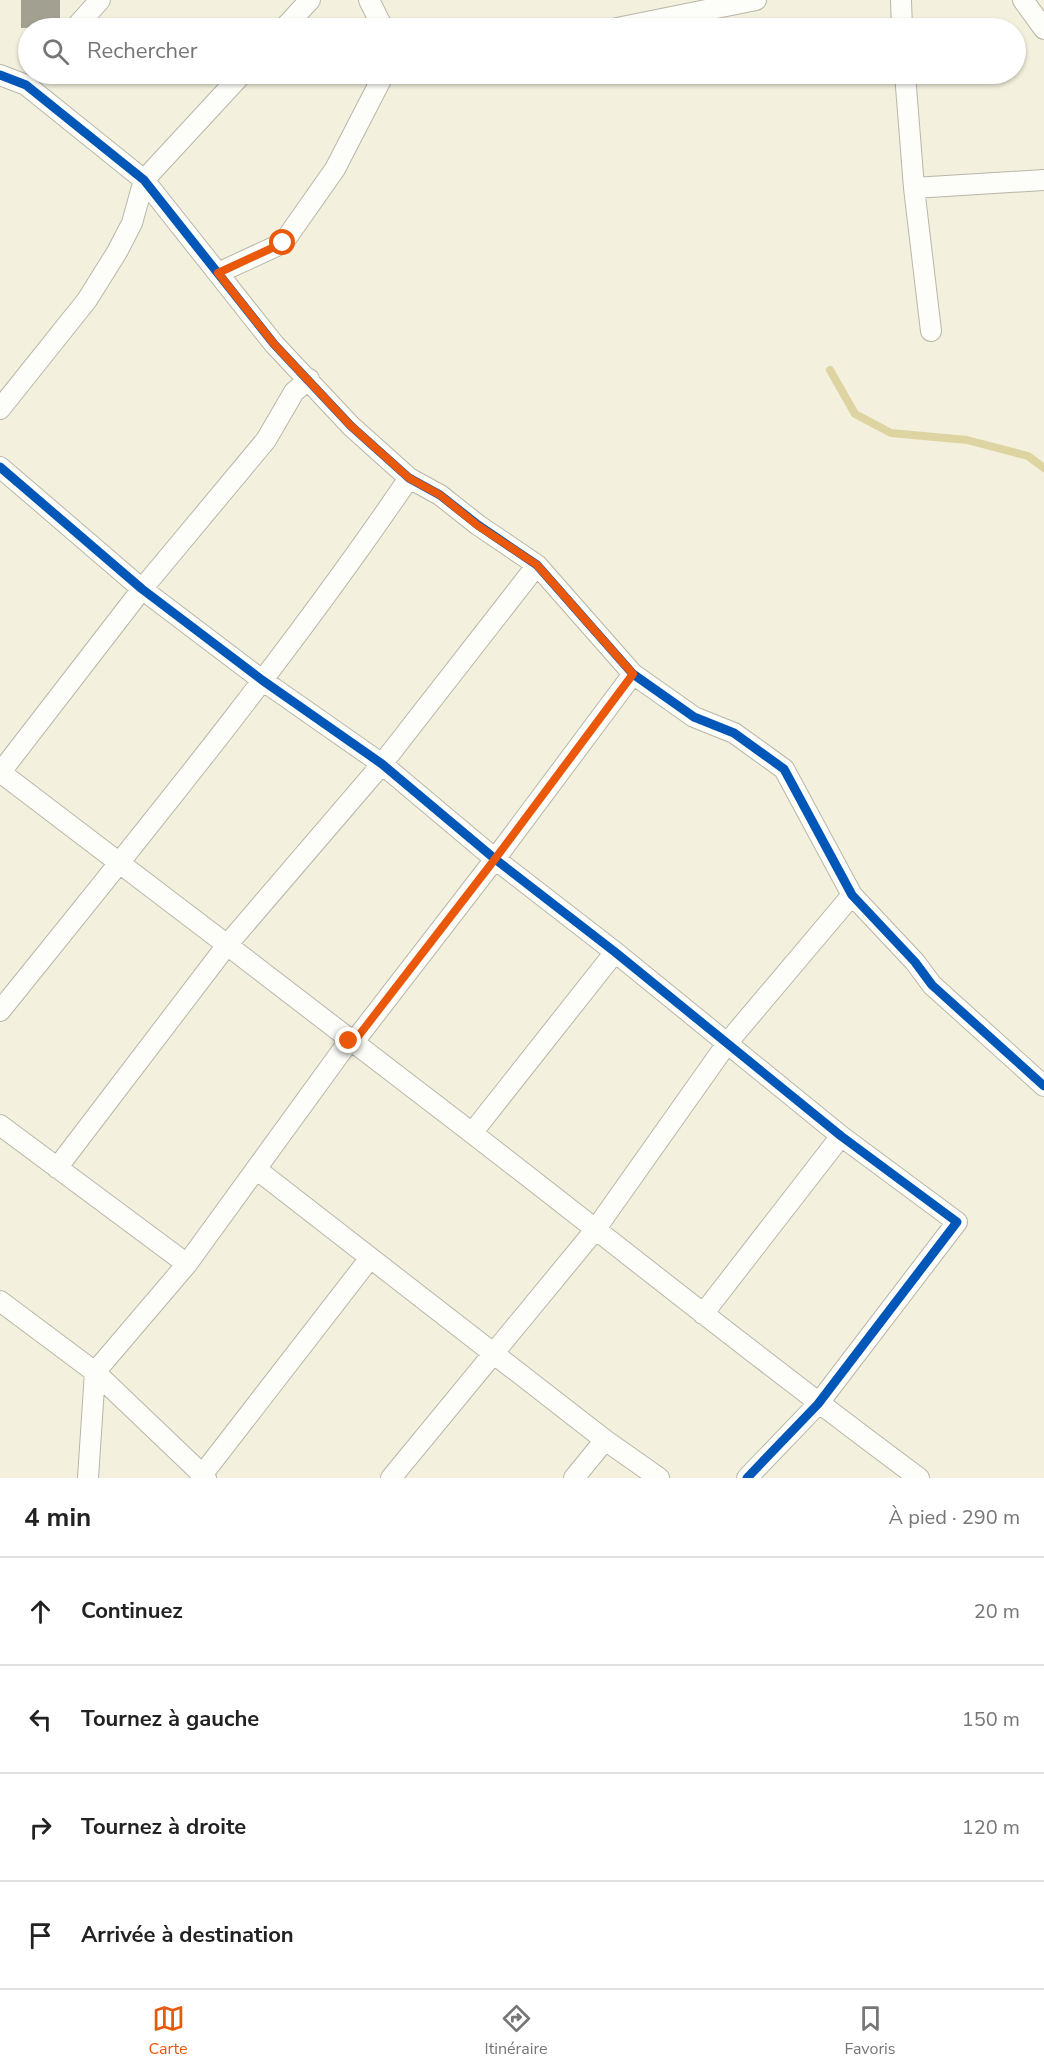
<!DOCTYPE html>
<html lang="fr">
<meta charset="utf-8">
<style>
body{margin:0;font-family:"Nunito Sans",sans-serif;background:#f6f6f6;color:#222}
.stop{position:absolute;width:18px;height:18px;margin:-14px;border:4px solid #ea580c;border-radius:50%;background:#fff}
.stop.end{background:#ea580c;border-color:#fff;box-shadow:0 2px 6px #0008}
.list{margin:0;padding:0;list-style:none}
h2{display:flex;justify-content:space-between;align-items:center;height:78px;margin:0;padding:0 24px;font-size:26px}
h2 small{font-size:20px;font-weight:400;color:#767676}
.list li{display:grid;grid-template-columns:39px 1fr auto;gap:18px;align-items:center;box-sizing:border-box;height:108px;padding:0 24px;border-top:2px solid #e0e0e0}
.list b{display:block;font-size:22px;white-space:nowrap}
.list em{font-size:20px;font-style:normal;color:#767676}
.icon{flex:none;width:33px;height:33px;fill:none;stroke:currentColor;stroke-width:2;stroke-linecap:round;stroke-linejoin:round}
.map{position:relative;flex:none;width:1044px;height:1478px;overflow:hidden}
.search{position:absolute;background:#fff;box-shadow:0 2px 4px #0004;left:18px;right:18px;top:18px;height:66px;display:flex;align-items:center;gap:15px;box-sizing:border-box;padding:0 21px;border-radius:33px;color:#767676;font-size:22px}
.sheet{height:510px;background:#fff}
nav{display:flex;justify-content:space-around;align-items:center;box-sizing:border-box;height:84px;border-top:2px solid #e0e0e0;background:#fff;font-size:16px;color:#767676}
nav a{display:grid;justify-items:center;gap:3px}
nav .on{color:#ea580c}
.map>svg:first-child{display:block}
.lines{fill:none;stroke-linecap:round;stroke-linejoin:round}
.stream{stroke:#ded4a2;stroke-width:8}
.building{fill:#a2a091}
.street-casing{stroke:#b9b6a8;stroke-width:22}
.street{stroke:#fdfdfa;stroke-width:20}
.cycleway-casing{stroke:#fff;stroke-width:13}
.cycleway{stroke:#0057b8;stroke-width:9}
.route{stroke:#ea580c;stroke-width:8}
</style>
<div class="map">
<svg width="1044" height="1478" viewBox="0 0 1044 1478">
<rect width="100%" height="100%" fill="#f3f0dd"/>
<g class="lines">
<!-- stream -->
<path class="stream" d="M830,370L855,414L891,433L967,440L1028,456L1044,468"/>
</g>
<!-- building -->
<path class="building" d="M21,0H60V27L21,28Z"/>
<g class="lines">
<!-- street casing -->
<g class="street-casing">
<path id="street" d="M369,0L383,28
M901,0L902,28
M1023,0L1044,29
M75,28L100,0
M284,28L310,0
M617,28L756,0
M905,74L914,188L931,331
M0,75L26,85L144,180L274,344L351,426L409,478L440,495L478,525L537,565L633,674L694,717L734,733L784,769L852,895L915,962L932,985L1044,1086
M914,188L1044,180
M218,273L283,243L335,169L384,74
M0,409L87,300L117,252L132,223L144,180L242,74
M0,467L142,589L262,680L382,764L495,859L615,952L841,1136L957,1222L818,1404L747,1478
M0,772C158,891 315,1013 472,1133C621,1248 767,1366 919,1478
M0,773L142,589L266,440L294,392L309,379
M0,1011C140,837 283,663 409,478
M353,1043L495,859L633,674
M0,1125L187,1264
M472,1133L615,952
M57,1168L227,945L382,764L537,565
M256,1169L605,1440L659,1478
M0,1301L95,1372L206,1478
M703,1314L841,1136
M202,1475L370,1258
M88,1478L95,1372L187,1264L349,1041
M391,1478L595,1230L728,1042L852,895
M574,1478L605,1440"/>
</g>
<!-- street -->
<use href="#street" class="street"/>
<!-- cycleway casing -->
<g class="cycleway-casing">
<path id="cycleway" d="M0,75L26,85L144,180L274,344L351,426L409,478L440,495L478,525L537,565L633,674L694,717L734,733L784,769L852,895L915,962L932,985L1044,1086
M0,467L142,589L262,680L382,764L495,859L615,952L841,1136L957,1222L818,1404L747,1478"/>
</g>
<!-- cycleway -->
<use href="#cycleway" class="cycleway"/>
</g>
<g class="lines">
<!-- route -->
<path class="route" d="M283,243L218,273L274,344L351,426L409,478L440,495L477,525L537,565L633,674L495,859L353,1043L349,1041"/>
</g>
</svg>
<div class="stop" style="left:283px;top:243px"></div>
<div class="stop end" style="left:349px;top:1041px"></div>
<div class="search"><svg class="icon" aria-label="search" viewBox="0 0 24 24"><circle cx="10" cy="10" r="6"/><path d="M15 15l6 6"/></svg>Rechercher</div>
</div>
<section class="sheet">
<h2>4 min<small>À pied · 290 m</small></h2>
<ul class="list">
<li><svg class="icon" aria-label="ahead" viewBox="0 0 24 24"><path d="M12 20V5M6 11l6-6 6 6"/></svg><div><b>Continuez</b></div><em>20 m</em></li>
<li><svg class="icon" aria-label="left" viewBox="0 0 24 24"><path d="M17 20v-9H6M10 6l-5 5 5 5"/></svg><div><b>Tournez à gauche</b></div><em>150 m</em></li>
<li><svg class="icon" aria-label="right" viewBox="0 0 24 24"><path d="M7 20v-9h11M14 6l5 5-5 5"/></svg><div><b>Tournez à droite</b></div><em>120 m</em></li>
<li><svg class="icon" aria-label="arrive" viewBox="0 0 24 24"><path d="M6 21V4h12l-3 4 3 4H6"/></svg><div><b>Arrivée à destination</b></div></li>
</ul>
</section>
<nav>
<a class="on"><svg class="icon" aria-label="map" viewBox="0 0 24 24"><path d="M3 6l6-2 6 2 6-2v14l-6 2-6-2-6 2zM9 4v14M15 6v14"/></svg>Carte</a>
<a><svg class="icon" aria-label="directions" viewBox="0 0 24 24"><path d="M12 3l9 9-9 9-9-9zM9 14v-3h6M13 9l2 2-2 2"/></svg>Itinéraire</a>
<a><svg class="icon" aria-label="saved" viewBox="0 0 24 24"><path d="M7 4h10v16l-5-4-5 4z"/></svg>Favoris</a>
</nav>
